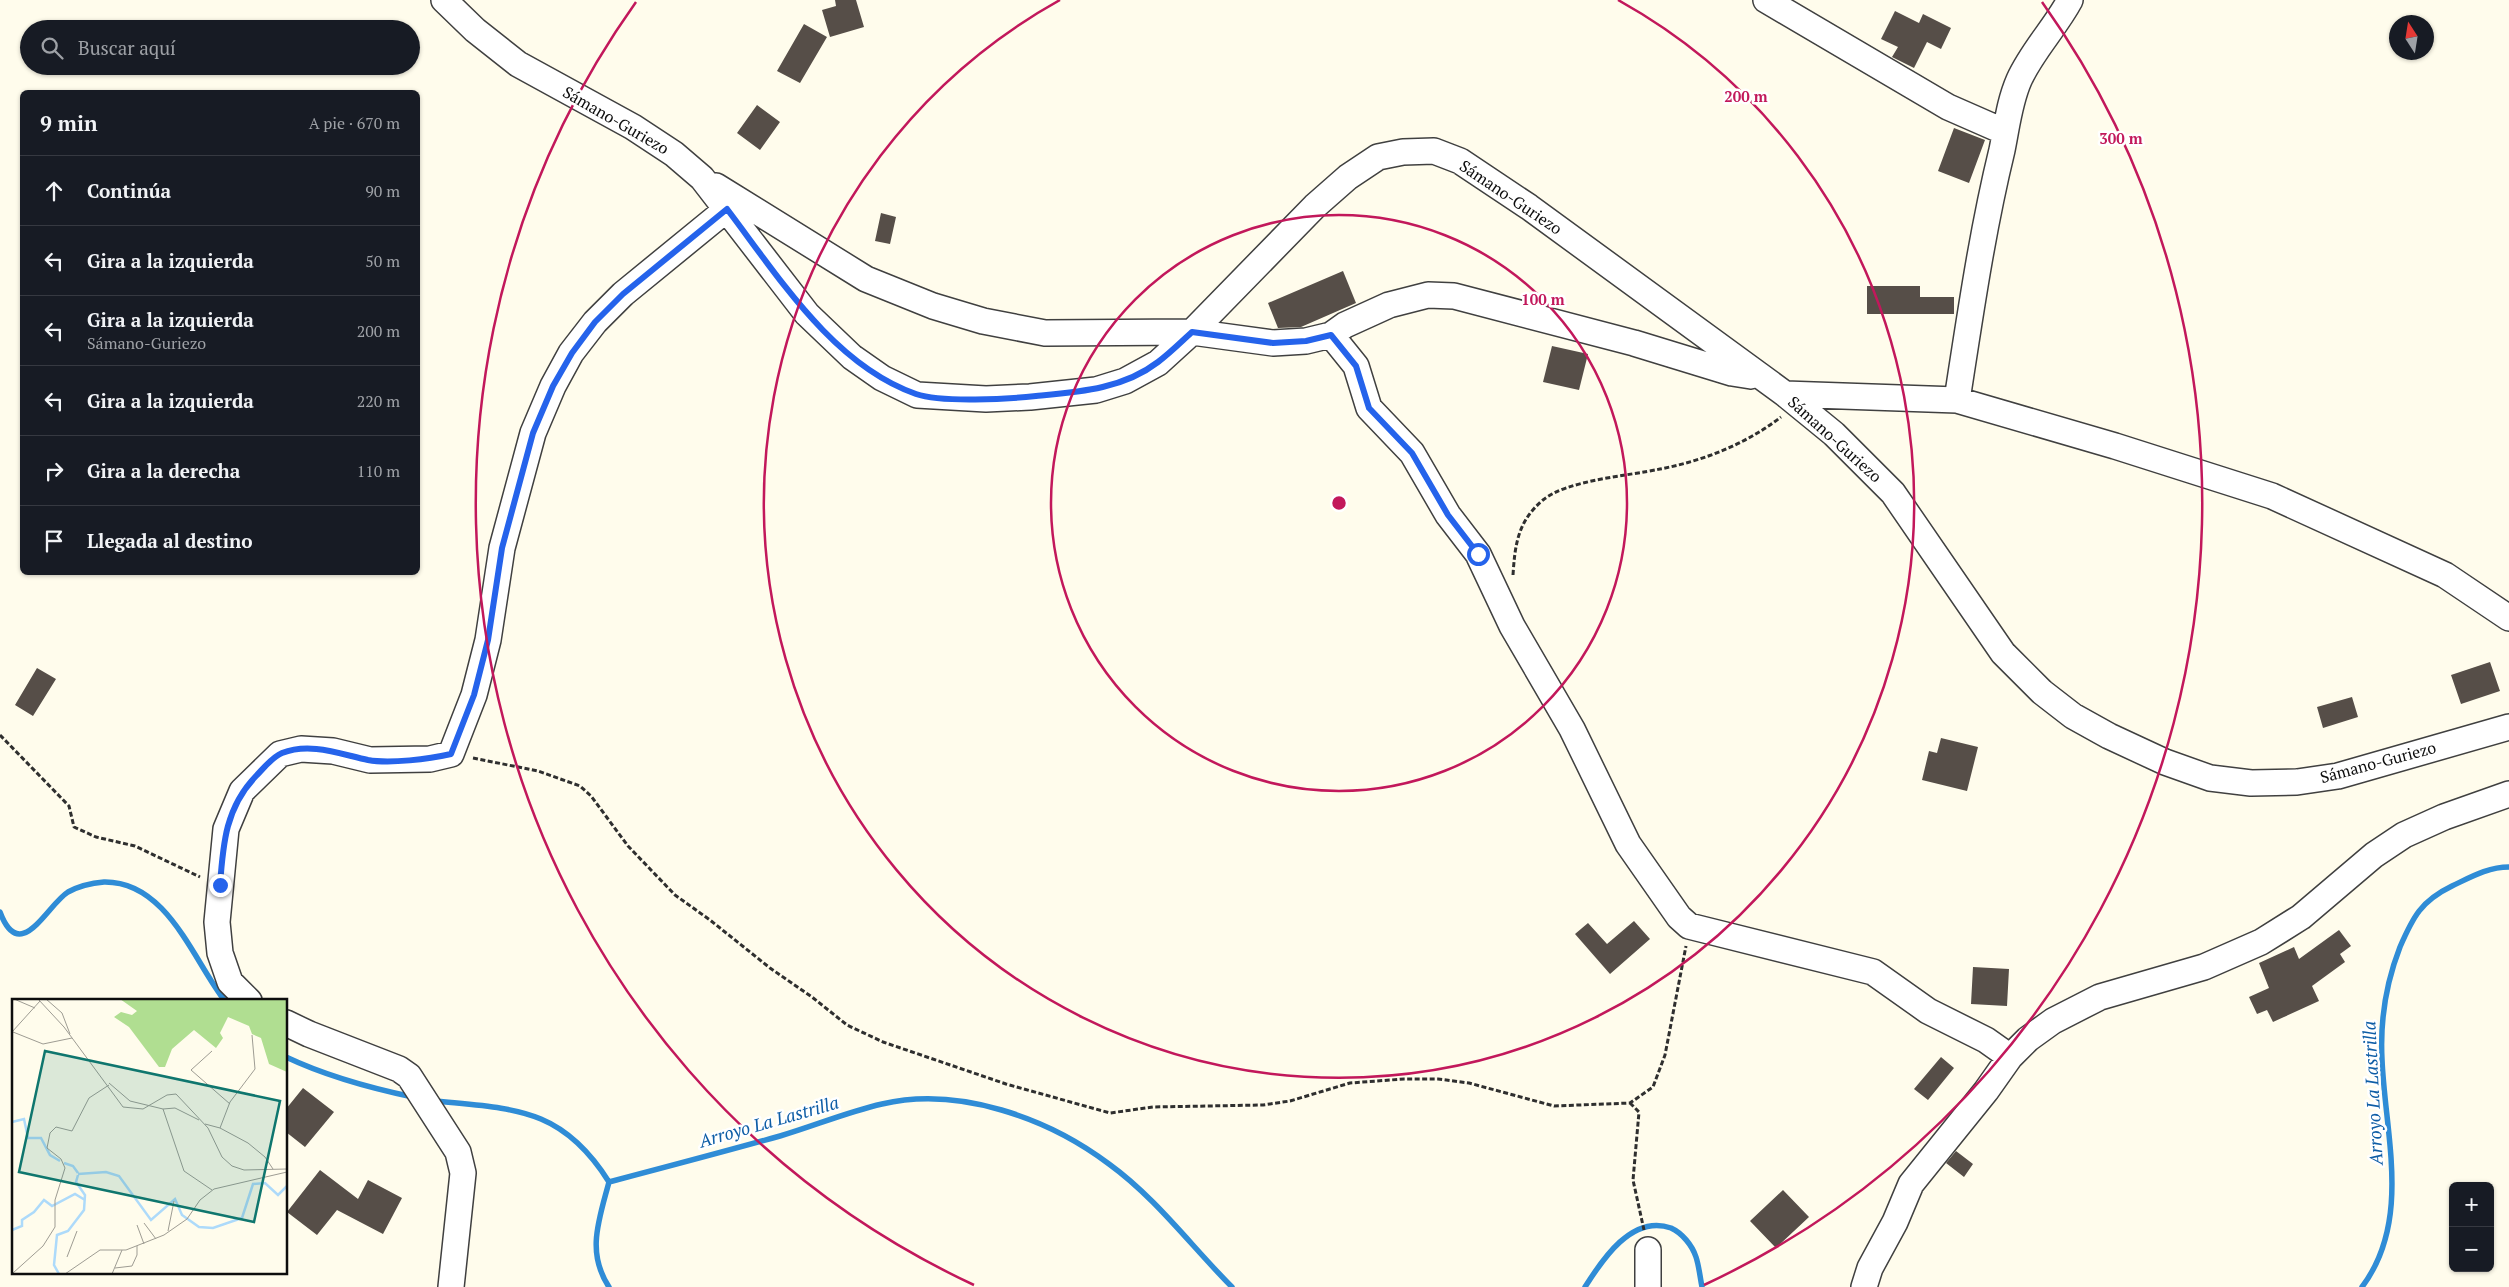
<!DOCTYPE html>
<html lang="es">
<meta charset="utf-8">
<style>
body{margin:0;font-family:"PT Serif",serif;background:#242831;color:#f1f3f6}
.controls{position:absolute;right:15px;bottom:15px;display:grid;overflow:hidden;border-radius:8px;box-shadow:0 1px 4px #0004}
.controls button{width:45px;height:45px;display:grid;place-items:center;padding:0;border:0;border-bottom:1px solid #363941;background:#171b24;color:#f1f3f6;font:25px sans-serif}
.compass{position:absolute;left:2389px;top:15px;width:45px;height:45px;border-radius:50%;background:#171b24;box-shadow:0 1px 4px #0004;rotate:348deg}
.stop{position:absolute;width:15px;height:15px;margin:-11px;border:4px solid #2563eb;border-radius:50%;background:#fff}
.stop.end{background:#2563eb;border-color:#fff;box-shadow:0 1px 5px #0008}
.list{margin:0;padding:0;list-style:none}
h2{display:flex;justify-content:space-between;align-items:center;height:65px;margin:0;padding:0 20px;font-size:21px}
h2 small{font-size:16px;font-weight:400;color:#9ea1a6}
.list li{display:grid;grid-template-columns:32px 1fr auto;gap:15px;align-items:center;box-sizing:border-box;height:70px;padding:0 20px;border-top:1px solid #363941}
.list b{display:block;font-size:19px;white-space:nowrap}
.list p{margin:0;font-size:16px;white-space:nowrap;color:#9ea1a6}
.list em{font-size:16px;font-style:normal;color:#9ea1a6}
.icon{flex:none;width:28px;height:28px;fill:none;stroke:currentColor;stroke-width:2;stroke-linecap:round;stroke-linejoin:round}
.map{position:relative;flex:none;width:2509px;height:1287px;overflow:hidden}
.search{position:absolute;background:#171b24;box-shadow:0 1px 4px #0004;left:20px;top:20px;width:400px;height:55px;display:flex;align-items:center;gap:12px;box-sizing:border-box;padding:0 18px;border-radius:28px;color:#9ea1a6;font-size:19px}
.panel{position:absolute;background:#171b24;box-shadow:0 1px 4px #0004;left:20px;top:90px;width:400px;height:485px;border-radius:8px}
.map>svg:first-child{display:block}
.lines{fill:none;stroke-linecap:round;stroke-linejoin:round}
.stream{stroke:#2f8cd6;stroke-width:5.5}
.building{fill:#564e48}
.minor-casing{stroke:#404040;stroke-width:28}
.path{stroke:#2f2f2f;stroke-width:3;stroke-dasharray:5 2.5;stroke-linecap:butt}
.minor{stroke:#fff;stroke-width:25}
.route{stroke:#2563eb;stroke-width:6}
.ring{fill:none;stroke:#c2185b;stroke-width:2.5}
.labels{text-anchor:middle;stroke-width:5;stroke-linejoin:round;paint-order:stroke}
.street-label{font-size:16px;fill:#0d0d0d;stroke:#fff}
.water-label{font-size:18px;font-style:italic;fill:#0e5da6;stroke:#fff}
.inset-river{fill:none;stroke:#addafa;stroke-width:2.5}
.inset-road{fill:none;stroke:#9e9c93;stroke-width:1}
.view{fill:#0f766e;fill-opacity:0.15;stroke:#0f766e;stroke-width:2.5}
.inset-edge{fill:none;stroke:#0d0d0d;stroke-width:2.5}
.centre{fill:#c2185b;stroke:#fff;stroke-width:2.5}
.ring-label{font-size:15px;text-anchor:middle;font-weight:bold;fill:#c2185b;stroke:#fff;stroke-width:5;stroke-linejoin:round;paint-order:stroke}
</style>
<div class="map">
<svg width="2509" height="1287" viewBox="0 0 2509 1287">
<rect width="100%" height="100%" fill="#fffcec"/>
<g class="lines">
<!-- stream -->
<path class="stream" d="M0,912C20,966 47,905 68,892C79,886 92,883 104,882C167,881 193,960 225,1001
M286,1057C326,1076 370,1088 413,1097
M435,1101C514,1109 562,1107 609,1182
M609,1182C666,1167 723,1152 780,1136C814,1126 847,1112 882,1104C959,1086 1048,1118 1109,1164C1156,1198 1192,1247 1232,1287
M609,1182C599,1220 586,1252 609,1287
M1585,1287C1602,1260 1632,1214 1671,1228C1682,1233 1692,1245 1696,1257C1699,1266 1700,1277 1702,1287
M2362,1287C2412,1220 2385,1135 2382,1059C2380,1020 2386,983 2400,947C2413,917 2421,901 2452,886C2471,877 2488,867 2509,867"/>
</g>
<!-- building -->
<path class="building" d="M835,0H856L864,27L830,37L822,10L836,6Z
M1895,11L1919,23L1923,14L1951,28L1941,49L1927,42L1914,68L1892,57L1898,47L1881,39Z
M804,24L827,37L800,83L777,71Z
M757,105L780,122L760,150L737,133Z
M1954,128L1985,140L1969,183L1938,171Z
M881,213L896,217L890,244L875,241Z
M1343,271L1356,303L1301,327L1278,328L1268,303Z
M1867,286H1920V297H1954V314H1867Z
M1552,346L1588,354L1579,390L1543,382Z
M2490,662L2500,691L2461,704L2451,675Z
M37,668L56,679L33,716L15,705Z
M2352,697L2358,717L2323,728L2317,707Z
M1941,738L1978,747L1967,791L1922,780L1929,751L1937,753Z
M1634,921L1650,939L1610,974L1575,934L1588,923L1607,944Z
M2339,930L2351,946L2340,954L2345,962L2312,986L2319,1001L2273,1022L2267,1010L2257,1014L2249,997L2269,988L2259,963L2294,947L2299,959Z
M1973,967L2009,969L2007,1006L1971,1004Z
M1941,1057L1954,1068L1928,1100L1914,1089Z
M303,1088L334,1112L305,1147L286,1132V1109Z
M1956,1151L1973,1164L1964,1177L1946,1163Z
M320,1170L358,1199L368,1180L402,1198L383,1234L337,1210L317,1235L287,1212Z
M1783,1190L1809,1217L1776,1248L1750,1221Z"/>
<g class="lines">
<!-- minor casing -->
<g class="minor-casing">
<path id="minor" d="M444,0L475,30L518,64L633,127L674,154L702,178L807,314L852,357L882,378L917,395L986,399L1030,397L1096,390L1125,381L1158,363L1192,332L1315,206L1348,177L1378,157L1403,152L1434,151L1460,161L1529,207L1785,394L1834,434L1893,493L2003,653L2042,692L2073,716L2109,736L2165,762L2210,778L2251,783L2297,782L2338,776L2509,727
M1766,0L1948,107L2005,132
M716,186L866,279L933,306L983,321L1045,333L1192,332L1273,343L1306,341L1331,335L1356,366L1369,408L1412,453L1448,515L1478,554L1512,626L1572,729L1628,844L1679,917L1689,926L1873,972L1928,1011L1986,1040L2010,1057
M1331,335L1345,325L1389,305L1428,295L1454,296L1634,343L1732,373L1751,376
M1785,394L1957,400L2115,446L2272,496L2445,575L2509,618
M1957,400C1970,316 1982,232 2002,150C2007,126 2009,103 2019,80C2032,51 2055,28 2070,0
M249,1001L230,982L220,953L217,922L226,829L242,791L280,754L301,749L333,751L370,760L430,759L451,754L474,695L488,640L502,548L533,433L553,386L571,353L595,322L623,294L727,209
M286,1023L309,1034L399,1069L409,1076L458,1152L463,1173L451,1287
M1648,1250V1287
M1864,1287L1870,1268L1895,1222L1911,1184L1986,1091L2010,1057L2028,1039L2053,1021L2100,997L2204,967L2261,942L2301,917L2374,855L2404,835L2444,817L2509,794"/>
</g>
<!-- path -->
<path class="path" d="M1513,575C1515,544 1518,521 1543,500C1567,480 1628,476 1660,469C1703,461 1746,444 1781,417
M0,735L69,806L74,827L96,837L135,846L200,877
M473,758L538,771L580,786L591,796L628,846L675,895L710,920L770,968L812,997L847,1025L883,1042L1006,1084L1110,1113L1153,1107L1263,1105L1290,1101L1350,1083L1404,1079H1438L1469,1083L1554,1106L1630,1103L1653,1087L1665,1055L1686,946
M1630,1103L1639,1112L1633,1180L1644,1230"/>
<!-- minor -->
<use href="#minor" class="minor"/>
</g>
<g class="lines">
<!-- route -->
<path class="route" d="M220,885C223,843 226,807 256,776C263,769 272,757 282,753C310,742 340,754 368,760C390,764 429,759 451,754L474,695L488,640L502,548L533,433L553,386L572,353L595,322L623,294L727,209C778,276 833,365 916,394C942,403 1008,399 1036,396C1079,392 1123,389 1158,362C1170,353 1181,342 1192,332L1273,343L1306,341L1331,335L1356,366L1369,408L1412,453L1448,515L1478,554"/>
</g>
<!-- distance rings -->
<g class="ring">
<circle cx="1339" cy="503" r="288"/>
<path d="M1618 0A575 575 0 1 1 1060 0"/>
<path d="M974 1285A863 863 0 0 1 636 2M2042 2A863 863 0 0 1 1704 1285"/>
</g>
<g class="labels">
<!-- street labels -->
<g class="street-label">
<text transform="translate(616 120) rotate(30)" y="6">Sámano-Guriezo</text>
<text transform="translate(1511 197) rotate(34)" y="6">Sámano-Guriezo</text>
<text transform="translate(1835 439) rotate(42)" y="6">Sámano-Guriezo</text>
<text transform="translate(2378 762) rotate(-15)" y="6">Sámano-Guriezo</text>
</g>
<!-- water labels -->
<g class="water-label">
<text transform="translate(2373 1093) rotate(-93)" y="6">Arroyo La Lastrilla</text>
<text transform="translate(769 1122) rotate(-16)" y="6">Arroyo La Lastrilla</text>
</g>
</g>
<!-- overview -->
<g transform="translate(12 999)">
<rect width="275" height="275" fill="#fffcec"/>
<path d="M108,0H275V73L257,65L249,39L240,35L237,27L216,18L208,34L211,39L204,49L182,31L160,50L153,68H147L117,28L102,18L109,13L120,16L125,12Z" fill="#b0de91"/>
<path class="inset-river" d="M0,123L12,120L16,139H29L38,156L48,162M52,164L61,167L66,174M66,175L94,173L107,177L139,221L163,200L170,216L187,228L201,229L230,219L241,185L253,184L266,196L275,187M0,231L10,227V221L22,213L32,201L40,207L63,195L73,201M47,275L42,266L45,236L56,232L72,211L73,196L64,183L66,176"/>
<path class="inset-road" d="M2,0L23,9M26,0L52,28L111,108L131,110L155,96L164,95L196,129L210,158L220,167L232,171L275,170M34,0L50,14L58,35M0,33L28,2M1,33L31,45L60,39M200,52L179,71L218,105M97,84L118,102L151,110L172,172L200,191M151,110L163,109L187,121M193,125L208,129L236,144L253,158L261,170M208,129L218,103L243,70L240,36M132,224L144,240M125,226L132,245M156,232L162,202M55,258L65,232M103,269L120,267L125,256V247M1,274L31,247L43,228V201L53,169L49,160L35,149L38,134L44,128L60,132L77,99L97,86M53,275L88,251H114L152,236L175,220L188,201L202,190L275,173M100,275L110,251"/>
<path class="view" d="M33,52L268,102L242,223L7,173Z"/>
<rect width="275" height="275" class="inset-edge"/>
</g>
<circle cx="1339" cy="503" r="8" class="centre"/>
<g class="ring-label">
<text x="1746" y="102">200 m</text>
<text x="2121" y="144">300 m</text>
<text x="1543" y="305">100 m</text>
</g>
</svg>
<div class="controls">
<button>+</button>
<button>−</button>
</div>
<svg class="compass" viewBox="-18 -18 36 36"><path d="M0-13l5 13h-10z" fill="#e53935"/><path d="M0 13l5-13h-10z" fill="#9ea1a6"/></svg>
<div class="stop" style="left:1478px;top:554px"></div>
<div class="stop end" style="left:220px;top:885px"></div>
<div class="search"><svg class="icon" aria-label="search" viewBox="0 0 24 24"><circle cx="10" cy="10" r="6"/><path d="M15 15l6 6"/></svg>Buscar aquí</div>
<section class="panel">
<h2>9 min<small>A pie · 670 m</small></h2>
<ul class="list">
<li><svg class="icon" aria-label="ahead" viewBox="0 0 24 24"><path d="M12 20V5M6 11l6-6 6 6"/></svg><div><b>Continúa</b></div><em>90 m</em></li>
<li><svg class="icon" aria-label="left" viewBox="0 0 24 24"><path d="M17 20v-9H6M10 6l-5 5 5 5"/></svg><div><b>Gira a la izquierda</b></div><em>50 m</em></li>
<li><svg class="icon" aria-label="left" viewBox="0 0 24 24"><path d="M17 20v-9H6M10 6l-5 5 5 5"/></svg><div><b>Gira a la izquierda</b><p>Sámano-Guriezo</p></div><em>200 m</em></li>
<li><svg class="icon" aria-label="left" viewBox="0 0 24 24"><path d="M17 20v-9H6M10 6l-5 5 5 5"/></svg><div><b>Gira a la izquierda</b></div><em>220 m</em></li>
<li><svg class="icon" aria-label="right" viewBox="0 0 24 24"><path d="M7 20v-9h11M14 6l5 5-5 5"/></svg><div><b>Gira a la derecha</b></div><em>110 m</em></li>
<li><svg class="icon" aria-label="arrive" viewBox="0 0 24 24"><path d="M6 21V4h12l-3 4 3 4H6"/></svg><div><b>Llegada al destino</b></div></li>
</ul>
</section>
</div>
